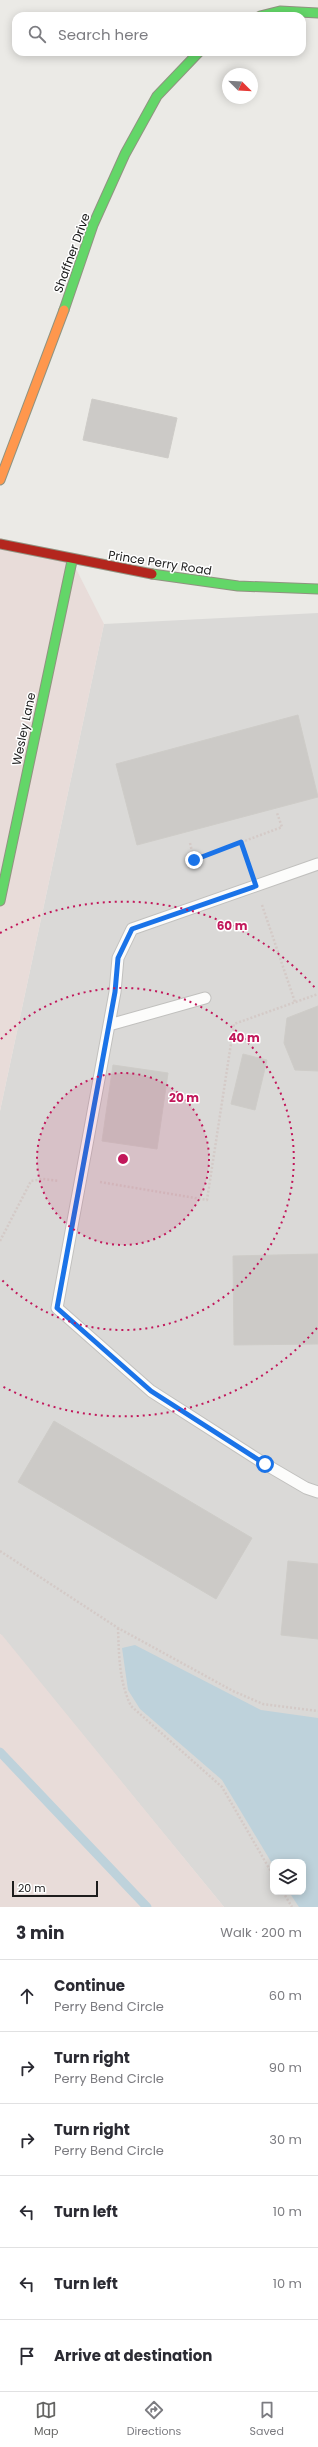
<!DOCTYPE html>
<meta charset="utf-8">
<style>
body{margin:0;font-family:Poppins,sans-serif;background:#f2f2f3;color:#2b2b33}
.controls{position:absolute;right:12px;bottom:12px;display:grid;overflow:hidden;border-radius:8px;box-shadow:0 2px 10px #0003}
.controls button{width:36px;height:36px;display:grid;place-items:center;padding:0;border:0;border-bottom:1px solid #e1e1e2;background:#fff;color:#2b2b33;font:20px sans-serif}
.compass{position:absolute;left:222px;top:68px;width:36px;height:36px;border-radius:50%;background:#fff;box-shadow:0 2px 10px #0003;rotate:114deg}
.scale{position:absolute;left:12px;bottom:10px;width:86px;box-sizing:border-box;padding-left:4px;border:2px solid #1d1d1d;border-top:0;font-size:11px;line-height:14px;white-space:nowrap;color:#1d1d1d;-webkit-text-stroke:3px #fff;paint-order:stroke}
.stop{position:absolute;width:12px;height:12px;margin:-9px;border:3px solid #1a73e8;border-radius:50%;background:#fff}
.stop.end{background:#1a73e8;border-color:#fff;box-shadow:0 1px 4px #0008}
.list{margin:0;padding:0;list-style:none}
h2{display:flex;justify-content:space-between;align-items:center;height:52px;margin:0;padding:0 16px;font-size:17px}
h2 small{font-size:13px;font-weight:400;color:#7c7c81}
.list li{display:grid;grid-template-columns:26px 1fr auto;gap:12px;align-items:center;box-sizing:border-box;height:72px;padding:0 16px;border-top:1px solid #e1e1e2}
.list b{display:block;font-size:15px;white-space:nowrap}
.list p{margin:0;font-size:13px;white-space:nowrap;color:#7c7c81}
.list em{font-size:13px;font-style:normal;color:#7c7c81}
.icon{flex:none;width:22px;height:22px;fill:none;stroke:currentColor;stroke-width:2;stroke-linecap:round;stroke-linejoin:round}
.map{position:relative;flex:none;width:318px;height:1907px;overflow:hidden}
.search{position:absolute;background:#fff;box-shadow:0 2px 10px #0003;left:12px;right:12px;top:12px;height:44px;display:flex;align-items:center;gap:10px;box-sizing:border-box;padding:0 14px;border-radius:12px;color:#7c7c81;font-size:15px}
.sheet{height:484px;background:#fff}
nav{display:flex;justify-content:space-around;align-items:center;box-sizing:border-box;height:56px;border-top:1px solid #e1e1e2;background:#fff;font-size:11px;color:#7c7c81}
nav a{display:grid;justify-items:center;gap:2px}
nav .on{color:#656563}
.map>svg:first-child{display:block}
.residential{fill:#dad9d7;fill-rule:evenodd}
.commercial{fill:#e8dcd9}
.water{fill:#bed2db}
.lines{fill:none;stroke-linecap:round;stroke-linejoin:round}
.stream{stroke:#bed2db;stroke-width:9}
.building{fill:#cccac7;stroke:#ceccc8}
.lane-casing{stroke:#c1c0be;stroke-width:13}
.fast-casing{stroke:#909380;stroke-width:11}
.slow-casing{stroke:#909380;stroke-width:11}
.jam-casing{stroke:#909380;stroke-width:11}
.path{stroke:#d4cac7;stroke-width:2.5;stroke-dasharray:2 2;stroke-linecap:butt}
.lane{stroke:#fcfcfb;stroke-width:11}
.fast{stroke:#63d668;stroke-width:9}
.slow{stroke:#ff974d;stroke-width:9}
.jam{stroke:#b3261e;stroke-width:9}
.route{stroke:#1a73e8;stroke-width:5}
.ring{fill:none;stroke:#c2185b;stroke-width:2;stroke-dasharray:2 4}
.labels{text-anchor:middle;stroke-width:3;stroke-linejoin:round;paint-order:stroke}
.street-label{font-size:12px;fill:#1d1d1d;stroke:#fff}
.centre{fill:#c2185b;stroke:#fff;stroke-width:2}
.ring-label{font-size:12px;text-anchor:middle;font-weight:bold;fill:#c2185b;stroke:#fff;stroke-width:3;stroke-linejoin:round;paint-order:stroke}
</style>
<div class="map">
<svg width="318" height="1907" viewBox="0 0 318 1907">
<rect width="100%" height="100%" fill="#ebeae6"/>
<!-- residential -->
<path class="residential" d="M318,613V1907H224L0,1634V1111L104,624ZM273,1862H303V1892H273Z"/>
<!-- commercial -->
<path class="commercial" d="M0,538L72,561L104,624L0,1111Z
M0,1634L2,1635L224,1907H0Z"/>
<!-- water -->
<path class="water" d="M135,1645L261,1710L318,1718V1907H299L289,1892H303V1862H273V1865L222,1780L140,1709L128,1690L122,1648Z"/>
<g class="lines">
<!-- stream -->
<path class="stream" d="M0,1752L147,1907"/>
</g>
<!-- building -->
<path class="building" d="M92,399L177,418L168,458L83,440Z
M298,715L318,797L137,845L116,764Z
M318,1006V1071L295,1070L284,1043L287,1018Z
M243,1054L267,1060L255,1110L231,1104Z
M113,1065L168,1073L157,1149L102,1141Z
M318,1254V1344L234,1345L233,1256Z
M54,1421L252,1538L216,1599L18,1482Z
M288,1561L318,1564V1639L281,1635Z"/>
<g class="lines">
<!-- lane casing -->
<g class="lane-casing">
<path id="lane" d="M318,864L132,929L118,958L115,992L57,1308L151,1391L265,1464L306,1488L318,1492
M109,1025L205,998"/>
</g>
<!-- fast casing -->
<g class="fast-casing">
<path id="fast" d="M260,16L280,11L318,13
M64,310L93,225L125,154L157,96L199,52
M152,574L238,586L318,589
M0,901L72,561"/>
</g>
<!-- slow casing -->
<g class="slow-casing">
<path id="slow" d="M0,480L64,310"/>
</g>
<!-- jam casing -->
<g class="jam-casing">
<path id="jam" d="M0,544L152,574"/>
</g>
<!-- path -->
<path class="path" d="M241,842L249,866
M190,843L194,860L282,827L277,813
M262,905L295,1002
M100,1182L207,1200L234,1024L318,994
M0,1241L31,1181L43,1179L59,1181
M0,1551L118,1628L233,1691L263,1704L318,1711
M118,1628C119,1656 119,1681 131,1706L222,1787L273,1875
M283,1892L292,1907"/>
<!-- lane -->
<use href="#lane" class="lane"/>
<!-- fast -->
<use href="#fast" class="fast"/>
<!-- slow -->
<use href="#slow" class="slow"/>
<!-- jam -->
<use href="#jam" class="jam"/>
</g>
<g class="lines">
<!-- route -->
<path class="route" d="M194,860L241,842L256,886L132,929L118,958L115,992L57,1308L151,1391L265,1464"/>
</g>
<!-- distance rings -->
<circle cx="123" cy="1159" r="86" fill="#c2185b" fill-opacity=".12"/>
<g class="ring">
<circle cx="123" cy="1159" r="86"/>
<path d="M1 1039A171 171 0 1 1 1 1279"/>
<path d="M317 1328A257 257 0 0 1 0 1385M0 933A257 257 0 0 1 317 990"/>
</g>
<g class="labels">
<!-- street labels -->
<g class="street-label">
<text transform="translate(72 253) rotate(-70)" y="4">Shaffner Drive</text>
<text transform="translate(160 563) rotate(9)" y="4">Prince Perry Road</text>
<text transform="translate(24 729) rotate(-78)" y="4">Wesley Lane</text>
</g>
</g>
<circle cx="123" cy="1159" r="6" class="centre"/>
<g class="ring-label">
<text x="232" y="930">60 m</text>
<text x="244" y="1042">40 m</text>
<text x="184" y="1102">20 m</text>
</g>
</svg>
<div class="controls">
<button><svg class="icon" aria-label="layers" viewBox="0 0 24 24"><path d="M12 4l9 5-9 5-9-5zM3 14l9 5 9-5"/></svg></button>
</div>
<svg class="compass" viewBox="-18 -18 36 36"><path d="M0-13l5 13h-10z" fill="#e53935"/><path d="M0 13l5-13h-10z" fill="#7c7c81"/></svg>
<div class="scale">20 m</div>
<div class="stop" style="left:265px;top:1464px"></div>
<div class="stop end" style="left:194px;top:860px"></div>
<div class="search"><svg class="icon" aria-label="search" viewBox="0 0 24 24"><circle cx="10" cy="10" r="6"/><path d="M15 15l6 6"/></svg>Search here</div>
</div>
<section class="sheet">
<h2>3 min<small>Walk · 200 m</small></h2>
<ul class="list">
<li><svg class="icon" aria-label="ahead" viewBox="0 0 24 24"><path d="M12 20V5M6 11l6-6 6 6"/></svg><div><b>Continue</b><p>Perry Bend Circle</p></div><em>60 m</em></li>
<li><svg class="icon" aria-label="right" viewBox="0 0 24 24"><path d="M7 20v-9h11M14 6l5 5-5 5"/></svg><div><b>Turn right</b><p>Perry Bend Circle</p></div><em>90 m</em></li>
<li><svg class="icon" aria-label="right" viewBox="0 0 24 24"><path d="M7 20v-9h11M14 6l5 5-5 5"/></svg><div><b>Turn right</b><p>Perry Bend Circle</p></div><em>30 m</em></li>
<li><svg class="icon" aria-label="left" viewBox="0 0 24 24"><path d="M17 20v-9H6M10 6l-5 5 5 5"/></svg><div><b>Turn left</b></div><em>10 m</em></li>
<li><svg class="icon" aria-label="left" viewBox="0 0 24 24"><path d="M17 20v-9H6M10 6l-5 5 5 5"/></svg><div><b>Turn left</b></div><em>10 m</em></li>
<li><svg class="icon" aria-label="arrive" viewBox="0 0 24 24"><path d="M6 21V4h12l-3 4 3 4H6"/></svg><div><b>Arrive at destination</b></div></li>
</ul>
</section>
<nav>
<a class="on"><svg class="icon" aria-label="map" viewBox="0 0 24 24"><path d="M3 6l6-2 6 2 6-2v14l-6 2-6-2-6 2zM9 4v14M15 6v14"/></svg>Map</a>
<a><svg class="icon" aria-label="directions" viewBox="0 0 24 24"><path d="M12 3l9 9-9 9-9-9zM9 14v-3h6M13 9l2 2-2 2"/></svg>Directions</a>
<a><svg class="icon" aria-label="saved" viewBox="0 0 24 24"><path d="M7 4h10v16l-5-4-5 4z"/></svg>Saved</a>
</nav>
